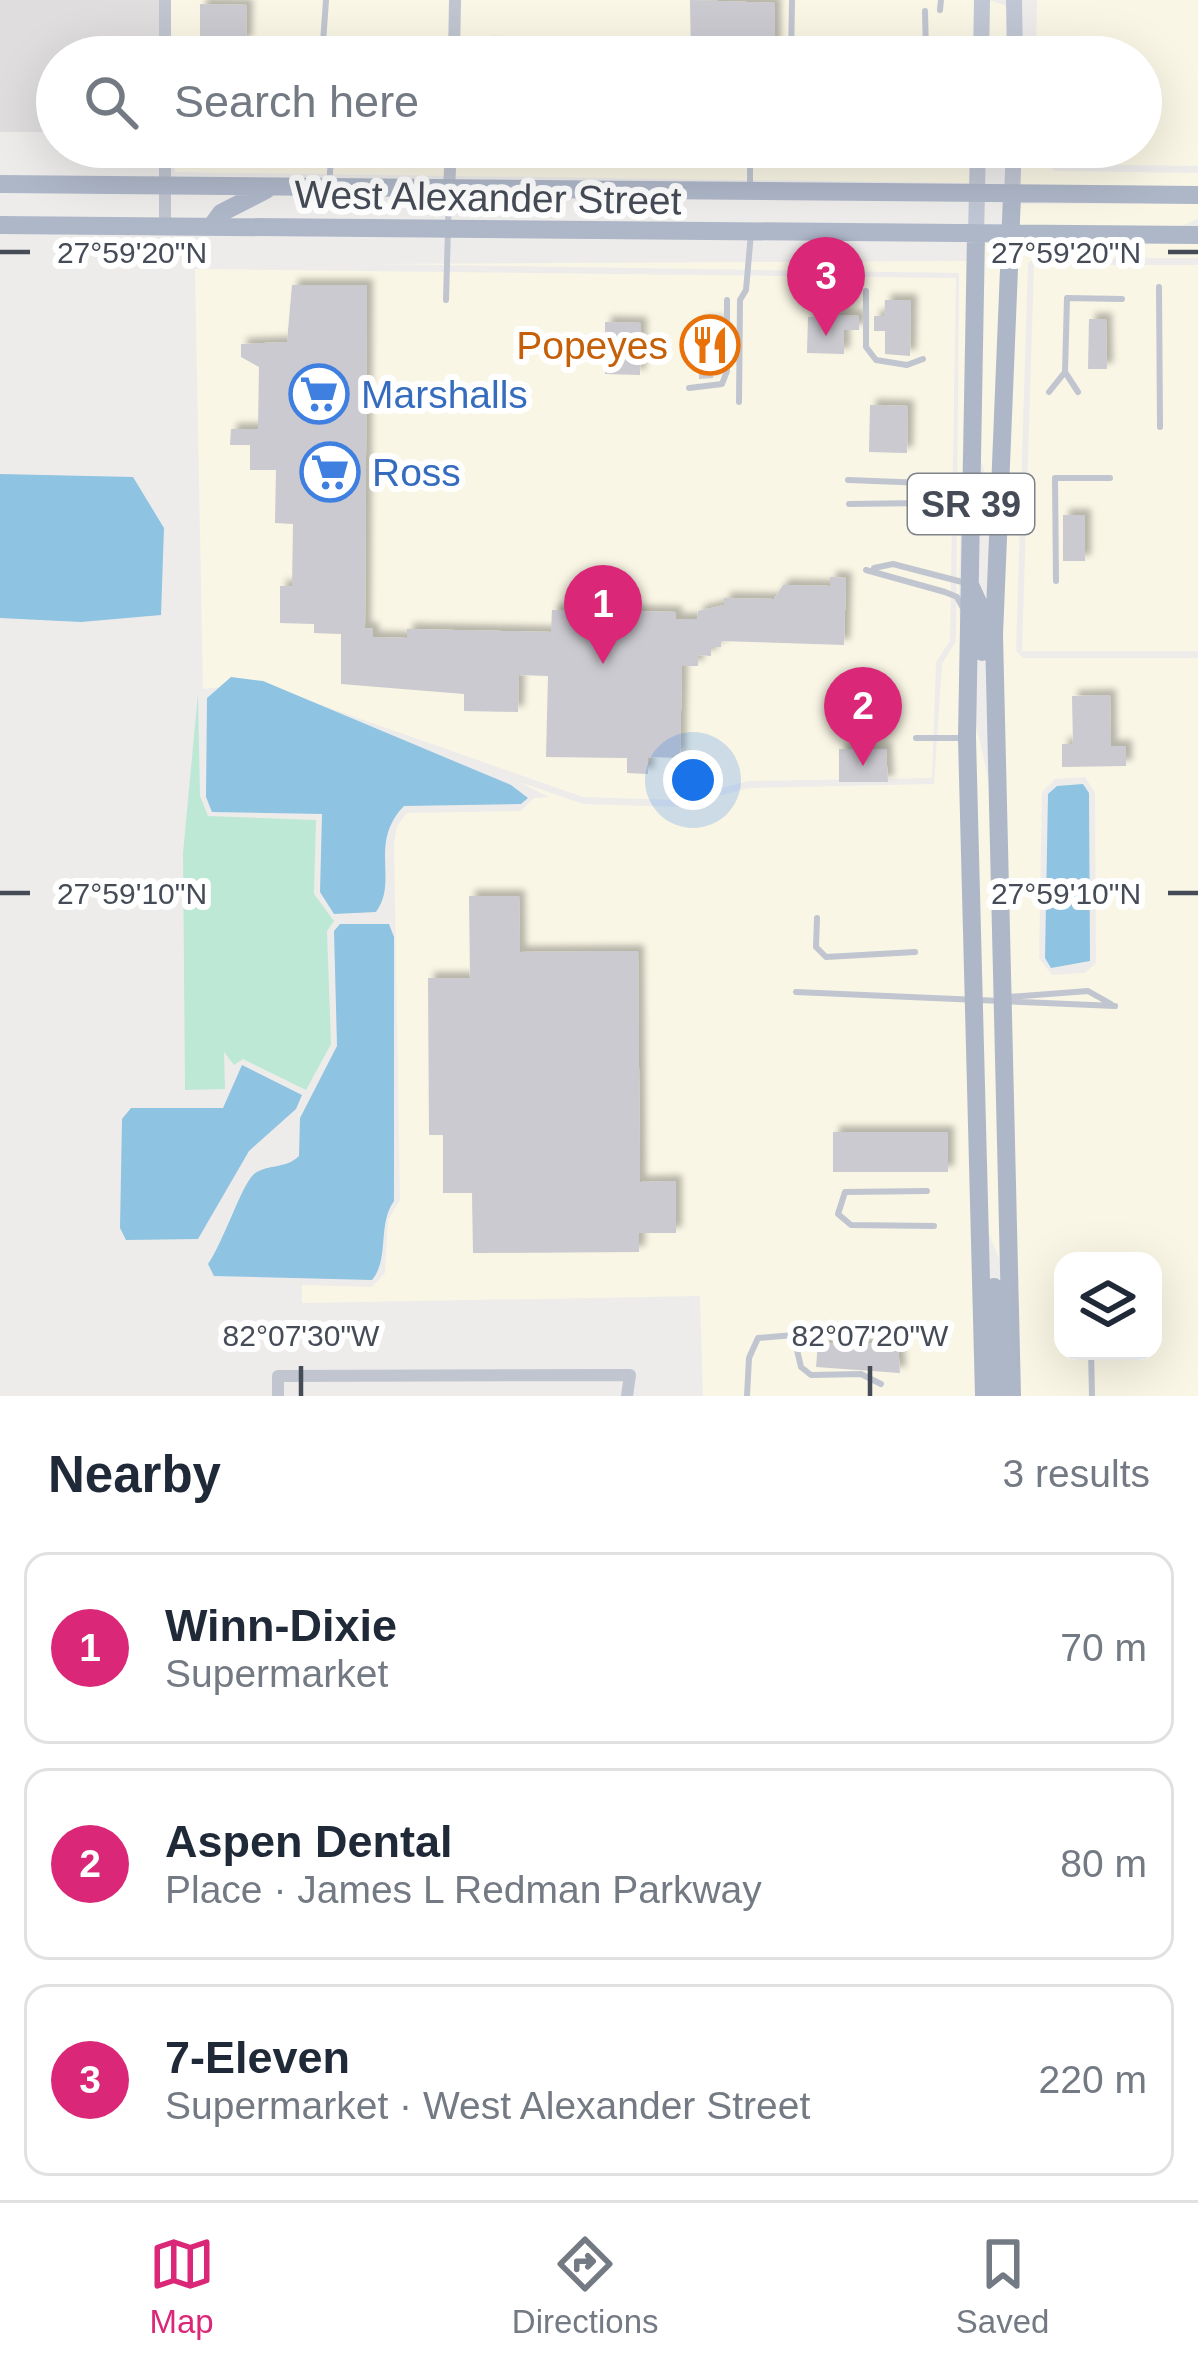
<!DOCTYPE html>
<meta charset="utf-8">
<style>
body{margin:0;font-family:Helvetica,sans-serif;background:#f2f2f3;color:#1f2937}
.controls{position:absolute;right:36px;bottom:36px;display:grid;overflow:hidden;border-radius:24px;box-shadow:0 12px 48px #0002}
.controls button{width:108px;height:108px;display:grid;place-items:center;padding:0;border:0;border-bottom:3px solid #e0e1e3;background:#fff;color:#1f2937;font:60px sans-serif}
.you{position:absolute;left:693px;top:780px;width:42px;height:42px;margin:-30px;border:9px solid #fff;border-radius:50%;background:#1a73e8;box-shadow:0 0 0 18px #1a73e833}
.badge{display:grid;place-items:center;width:78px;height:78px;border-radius:50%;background:#db2777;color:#fff;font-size:39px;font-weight:700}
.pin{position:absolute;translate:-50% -99px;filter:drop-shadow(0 3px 6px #0008)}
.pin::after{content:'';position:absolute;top:63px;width:42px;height:36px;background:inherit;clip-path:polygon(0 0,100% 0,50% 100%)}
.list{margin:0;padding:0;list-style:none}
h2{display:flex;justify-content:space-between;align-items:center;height:156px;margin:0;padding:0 48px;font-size:51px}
h2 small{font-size:39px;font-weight:400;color:#747a83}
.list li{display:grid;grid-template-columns:78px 1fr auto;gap:36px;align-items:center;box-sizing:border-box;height:192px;margin:0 24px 24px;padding:0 24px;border:3px solid #e0e1e3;border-radius:24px}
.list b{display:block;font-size:45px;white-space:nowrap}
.list p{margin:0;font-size:39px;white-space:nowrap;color:#747a83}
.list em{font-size:39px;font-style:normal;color:#747a83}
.icon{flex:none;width:66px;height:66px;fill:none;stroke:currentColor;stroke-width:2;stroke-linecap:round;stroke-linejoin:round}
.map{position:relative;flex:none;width:1198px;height:1396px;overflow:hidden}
.search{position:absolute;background:#fff;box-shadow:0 12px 48px #0002;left:36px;right:36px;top:36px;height:132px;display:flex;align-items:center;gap:30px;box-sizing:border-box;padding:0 42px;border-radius:66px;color:#747a83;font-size:45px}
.sheet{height:804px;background:#fff}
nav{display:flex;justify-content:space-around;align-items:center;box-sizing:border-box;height:168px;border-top:3px solid #e0e1e3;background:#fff;font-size:33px;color:#747a83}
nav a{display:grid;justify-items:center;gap:6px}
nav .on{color:#db2777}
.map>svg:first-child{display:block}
.commercial{fill:#f9f6e5;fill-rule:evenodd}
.education{fill:#dfdddd}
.green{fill:#bde8d5}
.water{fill:#8ec3e1}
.building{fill:#cacad0;filter:url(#shadow)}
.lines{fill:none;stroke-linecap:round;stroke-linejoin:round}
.service{stroke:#c0c5d0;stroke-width:6}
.minor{stroke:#c0c5d0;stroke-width:12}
.secondary{stroke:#c0c6d3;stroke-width:16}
.primary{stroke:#aeb7c8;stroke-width:18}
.ticks{fill:none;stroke:#464c57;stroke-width:4.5}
.labels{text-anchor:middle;stroke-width:12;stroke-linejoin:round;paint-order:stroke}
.shield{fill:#fff;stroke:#7e8289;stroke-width:3}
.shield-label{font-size:36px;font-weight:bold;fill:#464c57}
.street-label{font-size:39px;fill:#464c57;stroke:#fff}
.food-label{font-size:39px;fill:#c56008;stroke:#fff;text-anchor:end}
.shop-label{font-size:39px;fill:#366cbe;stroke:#fff;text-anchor:start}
.ticks-label{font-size:30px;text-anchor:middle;fill:#464c57;stroke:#fff;stroke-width:12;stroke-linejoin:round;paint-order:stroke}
</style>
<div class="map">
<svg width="1198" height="1396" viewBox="0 0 1198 1396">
<defs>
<filter id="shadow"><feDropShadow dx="6" dy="-6" stdDeviation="3" flood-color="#0004"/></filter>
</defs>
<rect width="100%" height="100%" fill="#eeeceb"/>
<!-- commercial -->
<path class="commercial" d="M170,0H975L974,57H172Z
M989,0L1007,6L1008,57H988Z
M1037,0H1198V166L1054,164L1042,152L1040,147H1141V57H1036Z
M174,147H971L970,183L175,172Z
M1021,147H1034L1054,171L1198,173V187L1019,188Z
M1198,203V219L1179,227L1018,228L1019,204Z
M983,243L1003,244L989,562V487L979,454Z
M1198,243V258H1034L1028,263L1016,651L1023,658H1198V1396H1019L1002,635L1017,244ZM1085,777L1095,793L1096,963L1085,973L1052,975L1039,958L1042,792L1055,779ZM1063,1261H1153V1351H1063Z
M968,261L959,585L976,1396H703L700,1296L302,1303V1285L372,1287L385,1273L388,1220L400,1200L394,843L397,826L407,813L521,811L534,798L549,797L519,782L583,804L678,807L749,788L934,784L942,664L956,641L959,273L372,264Z
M1034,265H1198V651H1022Z
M195,269L956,278L950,641L936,662L932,778L748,781L678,800L583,797L258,683L203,689Z
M975,636L976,725L989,782L1005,1390L1000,1261L987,1229L974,737Z"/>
<!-- education -->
<path class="education" d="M0,0H159V57H57V132H0Z"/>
<!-- green -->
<path class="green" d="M198,693L200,796L208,816L316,820L314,894L334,921L327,931L331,1044L306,1090L243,1059L234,1065L224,1052L225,1089L185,1090L183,853Z"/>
<!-- water -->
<path class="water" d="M0,474L133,477L164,528L161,615L81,622L0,618Z
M231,677L263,681L511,785L528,798L521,804L404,806C368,843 399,881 376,912L334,914L320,892L322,814L212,812L206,797L207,698Z
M1083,784L1089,793L1090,961L1051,968L1045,958L1048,794L1057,786Z
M340,924H389L394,937V1201C377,1225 390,1258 372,1280L214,1276L208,1264C223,1243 242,1184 254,1174C267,1164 286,1169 299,1156L300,1118L337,1046L334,931Z
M242,1065L302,1095L296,1109L249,1151L198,1239L126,1240L120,1228L122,1119L131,1108H223Z"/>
<!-- building -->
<path class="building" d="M690,0L775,3V57H691Z
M200,4L247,5L246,42L235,46V56H229L231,47L225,41L200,40Z
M292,285H367L365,628L373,629V637L407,638V629L551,632L552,610L676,612V619H697L698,611L724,605V598L774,599L783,585L830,586V577L846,578L844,645L721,641V647H711V656L698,655V666H682L680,758L648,757V774L627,773V758L546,757L548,676L519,675L518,712L464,711V694L341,684V634L314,633V624L280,623V586H292L293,524L275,523L276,470H250V445H230L231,429H258L259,367L241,357V344L287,342Z
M885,300H911L910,356L885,354V331H874V316H884Z
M835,315L859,316V330H844V354L807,353L808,317Z
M1089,319H1106L1107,369H1088Z
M605,322L641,323L640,375L605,374Z
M700,322H719V369H713V378L699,379Z
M870,405L908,406L907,453L869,452Z
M1063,515H1085V561H1063Z
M1110,695L1111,746H1126V766L1062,767V744H1073L1072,696Z
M839,749H886L888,782H839Z
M469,896H519L520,952L638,951L640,1182L676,1181V1233H639V1252L473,1253L472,1193H443V1135H429L428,978H470Z
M833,1132H948V1172H833Z
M898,1343L900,1373L816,1367L818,1344Z"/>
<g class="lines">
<!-- service -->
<path class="service" d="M940,10L941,0
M925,11L926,53
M165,49L224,50
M241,51H257L264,57
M322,57L326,0
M476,57L480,42C501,33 518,45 535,55
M791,57L792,0
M1065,147C1081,160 1110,156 1127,147
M329,185L332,147
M750,189V147
M1159,287L1160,427
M866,291V347L876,360L907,365L923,359
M446,300L449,193
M689,388L722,384L727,371V300
M1049,392L1065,372
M1078,392L1065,372L1067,298L1122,299
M739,402L740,300L746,290L751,233
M848,480L926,483
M849,504L925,503
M874,568L893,564L966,583
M866,570L945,592L957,597L964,610
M1056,581L1055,478H1110
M916,738H961
M817,918L816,947L826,957L915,952
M796,992L1115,1006
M1008,997L1088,991L1111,1004
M927,1191L845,1192L838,1214L851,1225L934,1226
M1091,1351L1092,1396
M747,1396L749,1358L758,1338L805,1334L797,1350L801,1367L811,1375L861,1374L881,1384"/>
<!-- minor -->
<path class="minor" d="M165,0V57
M454,57L455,0
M449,190L451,147
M165,227V147
M278,1396V1376L630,1375L627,1396"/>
<!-- secondary -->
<path class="secondary" d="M1014,0L1015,57
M981,57L982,0
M1012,196L1014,147
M976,235L978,147"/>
<!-- primary -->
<path class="primary" d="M0,184L1198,195
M1012,196L994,635L1012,1396
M0,225L1198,235
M211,227L221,213L266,190
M976,235L967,738L984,1396
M971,587L982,611V652
M994,1287L1000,1396"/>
</g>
<!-- ticks -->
<path class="ticks" d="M0,252H30M1168,252H1198M0,893H30M1168,893H1198M301,1366V1396M870,1366V1396"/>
<!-- icons -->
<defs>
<g id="restaurant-ring" transform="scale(3)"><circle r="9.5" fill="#fff" stroke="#e8710a" stroke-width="1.5"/><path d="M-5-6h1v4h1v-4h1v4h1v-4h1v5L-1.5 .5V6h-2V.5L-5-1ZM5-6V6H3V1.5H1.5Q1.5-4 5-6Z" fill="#e8710a"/></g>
<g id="supermarket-ring" transform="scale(3)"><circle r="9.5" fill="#fff" stroke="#3f7fe0" stroke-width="1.5"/><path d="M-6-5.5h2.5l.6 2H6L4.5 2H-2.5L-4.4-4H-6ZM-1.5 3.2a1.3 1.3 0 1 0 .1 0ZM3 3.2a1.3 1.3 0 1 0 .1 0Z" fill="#3f7fe0"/></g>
</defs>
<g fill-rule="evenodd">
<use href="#restaurant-ring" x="710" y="345"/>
<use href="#supermarket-ring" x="319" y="394"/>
<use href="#supermarket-ring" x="330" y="472"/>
</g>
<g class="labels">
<!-- shield labels -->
<rect class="shield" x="908" y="474" width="126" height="60" rx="9"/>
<g class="shield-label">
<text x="971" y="517">SR 39</text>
</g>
<!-- street labels -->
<g class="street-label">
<text transform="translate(488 197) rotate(1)" y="14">West Alexander Street</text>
</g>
<!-- food labels -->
<g class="food-label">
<text x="668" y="359">Popeyes</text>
</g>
<!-- shop labels -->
<g class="shop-label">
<text x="361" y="408">Marshalls</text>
<text x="372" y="486">Ross</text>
</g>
</g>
<g class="ticks-label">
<text x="132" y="263">27°59'20"N</text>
<text x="1066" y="263">27°59'20"N</text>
<text x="132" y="904">27°59'10"N</text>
<text x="1066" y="904">27°59'10"N</text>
<text x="301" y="1346">82°07'30"W</text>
<text x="870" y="1346">82°07'20"W</text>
</g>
</svg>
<div class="controls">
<button><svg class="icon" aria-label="layers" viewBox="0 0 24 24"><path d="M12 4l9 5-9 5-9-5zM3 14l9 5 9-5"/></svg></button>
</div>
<div class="you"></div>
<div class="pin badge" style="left:603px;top:664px">1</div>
<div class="pin badge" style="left:863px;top:766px">2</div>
<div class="pin badge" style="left:826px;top:336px">3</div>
<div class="search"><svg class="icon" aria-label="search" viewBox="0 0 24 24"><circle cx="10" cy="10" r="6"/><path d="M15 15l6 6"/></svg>Search here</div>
</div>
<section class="sheet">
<h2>Nearby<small>3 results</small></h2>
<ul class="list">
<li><span class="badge">1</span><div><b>Winn-Dixie</b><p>Supermarket</p></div><em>70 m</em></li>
<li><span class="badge">2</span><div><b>Aspen Dental</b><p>Place · James L Redman Parkway</p></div><em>80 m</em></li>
<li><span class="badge">3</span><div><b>7-Eleven</b><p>Supermarket · West Alexander Street</p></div><em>220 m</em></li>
</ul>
</section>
<nav>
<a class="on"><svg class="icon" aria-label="map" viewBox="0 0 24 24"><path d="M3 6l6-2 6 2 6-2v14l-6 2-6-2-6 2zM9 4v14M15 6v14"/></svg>Map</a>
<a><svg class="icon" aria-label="directions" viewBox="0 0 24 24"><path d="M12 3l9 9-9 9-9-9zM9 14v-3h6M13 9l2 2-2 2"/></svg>Directions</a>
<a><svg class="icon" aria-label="saved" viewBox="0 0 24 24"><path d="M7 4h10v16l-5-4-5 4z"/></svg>Saved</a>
</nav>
